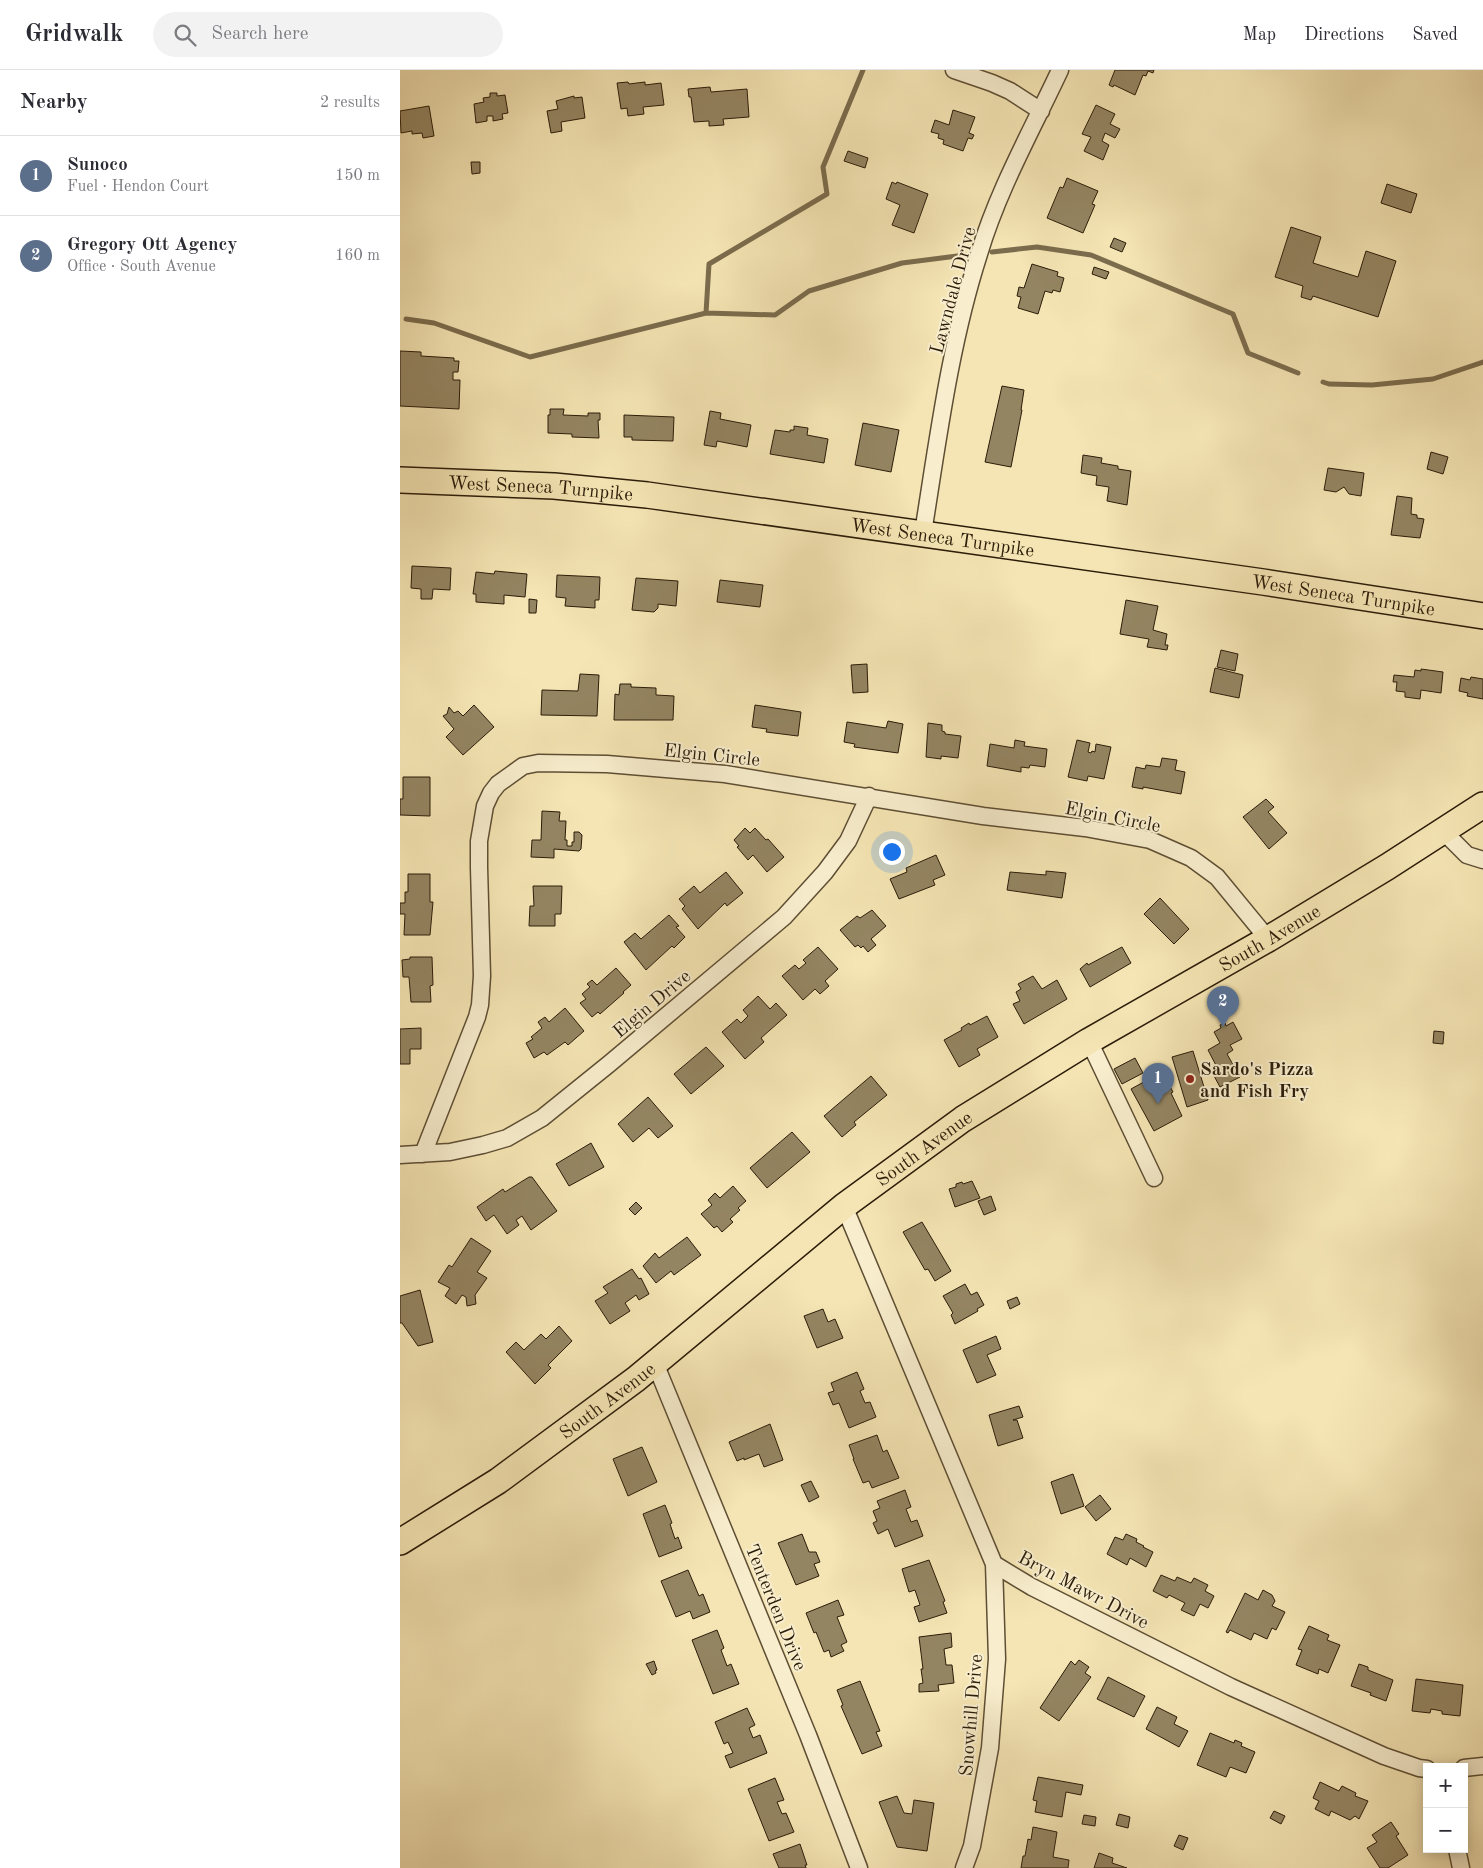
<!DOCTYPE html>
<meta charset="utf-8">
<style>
body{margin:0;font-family:"Old Standard TT",serif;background:#f2f2f3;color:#2b2b33}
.controls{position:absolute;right:15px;bottom:15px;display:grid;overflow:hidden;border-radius:0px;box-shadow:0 2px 12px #0003}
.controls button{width:45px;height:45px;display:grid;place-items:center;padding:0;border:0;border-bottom:1px solid #e1e1e2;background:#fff;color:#2b2b33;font:25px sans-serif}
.you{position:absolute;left:491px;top:781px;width:18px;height:18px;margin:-12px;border:4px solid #fff;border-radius:50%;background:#1a73e8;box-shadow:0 0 0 8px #1a73e833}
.badge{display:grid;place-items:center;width:32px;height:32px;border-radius:50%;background:#ea580c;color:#fff;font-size:16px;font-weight:700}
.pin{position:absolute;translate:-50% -41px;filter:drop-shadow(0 1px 2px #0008)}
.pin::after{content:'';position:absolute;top:26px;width:18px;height:15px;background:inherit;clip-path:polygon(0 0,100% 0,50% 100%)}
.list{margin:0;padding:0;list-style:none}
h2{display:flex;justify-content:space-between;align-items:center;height:65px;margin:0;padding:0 20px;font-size:21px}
h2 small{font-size:16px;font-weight:400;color:#7c7c81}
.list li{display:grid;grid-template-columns:32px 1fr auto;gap:15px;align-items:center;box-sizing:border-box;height:80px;padding:0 20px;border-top:1px solid #e1e1e2}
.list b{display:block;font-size:19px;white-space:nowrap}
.list p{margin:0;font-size:16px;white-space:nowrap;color:#7c7c81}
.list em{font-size:16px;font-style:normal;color:#7c7c81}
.icon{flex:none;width:28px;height:28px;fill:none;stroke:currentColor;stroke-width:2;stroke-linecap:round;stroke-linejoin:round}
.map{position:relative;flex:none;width:1083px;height:1798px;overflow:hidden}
header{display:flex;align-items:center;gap:30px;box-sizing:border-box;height:70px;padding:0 25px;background:#fff;border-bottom:1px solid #e1e1e2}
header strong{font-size:24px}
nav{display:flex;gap:28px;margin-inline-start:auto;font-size:18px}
.search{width:350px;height:45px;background:#f2f2f3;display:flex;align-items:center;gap:12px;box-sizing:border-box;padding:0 18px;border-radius:28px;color:#7c7c81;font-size:19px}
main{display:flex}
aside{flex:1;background:#fff}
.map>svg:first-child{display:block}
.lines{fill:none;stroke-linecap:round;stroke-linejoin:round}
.stream{stroke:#7b6c4d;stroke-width:5}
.building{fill:#948562;stroke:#2b1c09}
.minor-casing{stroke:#5e4e34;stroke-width:19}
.primary-casing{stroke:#2b1c09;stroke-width:28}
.minor{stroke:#f8eece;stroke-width:16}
.primary{stroke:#f5e5b4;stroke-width:25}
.poi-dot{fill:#8f2418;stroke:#f8eece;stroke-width:2}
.labels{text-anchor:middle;stroke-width:4;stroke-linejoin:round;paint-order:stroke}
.street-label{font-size:19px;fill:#2b1c09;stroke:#f8eece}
.poi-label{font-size:19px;font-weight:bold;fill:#2b1c09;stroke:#f8eece;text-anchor:start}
</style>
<header>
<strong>Gridwalk</strong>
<div class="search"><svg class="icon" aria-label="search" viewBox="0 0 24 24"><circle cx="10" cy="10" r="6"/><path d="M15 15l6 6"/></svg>Search here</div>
<nav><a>Map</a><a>Directions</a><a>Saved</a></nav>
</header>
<main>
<aside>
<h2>Nearby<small>2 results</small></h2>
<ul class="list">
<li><span class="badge" style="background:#5c6f8a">1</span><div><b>Sunoco</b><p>Fuel · Hendon Court</p></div><em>150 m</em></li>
<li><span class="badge" style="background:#5c6f8a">2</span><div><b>Gregory Ott Agency</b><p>Office · South Avenue</p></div><em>160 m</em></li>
</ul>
</aside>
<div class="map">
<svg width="1083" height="1798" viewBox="0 0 1083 1798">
<rect width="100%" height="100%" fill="#f5e5b4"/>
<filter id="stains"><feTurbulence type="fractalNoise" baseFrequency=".004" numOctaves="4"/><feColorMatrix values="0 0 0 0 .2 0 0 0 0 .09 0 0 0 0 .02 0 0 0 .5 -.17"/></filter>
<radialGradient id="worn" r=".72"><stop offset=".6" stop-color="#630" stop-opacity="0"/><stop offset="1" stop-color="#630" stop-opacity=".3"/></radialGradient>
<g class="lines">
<!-- stream -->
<path class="stream" d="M592,182L637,177L691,185L833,244L848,283L898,303
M306,243L309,194L427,124L423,97L463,0
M6,249L34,253L130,287L306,243L375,245L409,221L502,193L565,185
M923,312L929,314L972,315L1033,309L1083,292"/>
</g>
<!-- building -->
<path class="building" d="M715,0H754L753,3L748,1L746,6L743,5L735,25L714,15L713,17L709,15Z
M228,12L229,14L245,12V15L261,13L264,35L243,37L244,44L228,46L227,38L221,39L217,13Z
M310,17L311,22L347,19L349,47L323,49L324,55L309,56V51L294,52L291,27H289L288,19Z
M90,23H97V26L105,25L108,43L102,44L103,49L93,51V46H87V51L76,53L74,34L84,32L83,28L90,27Z
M174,26V28L182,27L185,48L161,52L162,61L151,63L147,41L158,39L156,31Z
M696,35L715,44L710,54L720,59L715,68L705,63L702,71L709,75L703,90L684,81L691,67L682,64Z
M29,36L34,66L23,68L22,63L12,64V61L1,63L0,41Z
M553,40L575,47L569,63L574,65L572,69L568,68L563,81L543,74L544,70L538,68L539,64L531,62L535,50L549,55Z
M448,81L468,88L465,98L444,91Z
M71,92H80V103L72,104Z
M667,108L698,121L692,134L695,135L683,163L647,148L660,117L663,118Z
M492,112L496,114L497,112L528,124L514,163L492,155L500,135L486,129Z
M987,114L1017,124L1011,143L981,133Z
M891,157L921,167L913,193L958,207L966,181L996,191L978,247L913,226L911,230L901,227L903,216L875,207Z
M714,168L726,173L722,182L710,177Z
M632,194L658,202L657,206L664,208L660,222L653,220L652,223L645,221L638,244L618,238L621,227L617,226L619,217L624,218Z
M694,197L709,202L706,209L692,204Z
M0,281L21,282V286L54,288V291H59L58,302H53V310H60L59,339L0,336Z
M602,316L624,320L621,340H622L611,397L585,392Z
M150,339H164L163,345L188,346V343H200V350H198L199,368L172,367V364L148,363V345H150Z
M310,341L321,343L320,349L351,355L347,377L317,371L316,377L304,375Z
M224,345L274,347L273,371L232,370V367H224Z
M463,353L499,360L491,402L455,395Z
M394,356L408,358L407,365L428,369L424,393L370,384L375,360L390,362V360H394Z
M1031,382L1048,387L1043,404L1027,399Z
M683,385L702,388L701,393L718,396V399L731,401L727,435L707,431L709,417L696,415L697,406L681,403Z
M928,398L964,403L961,426L949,424L944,417L936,422L924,420Z
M997,426L1012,428L1011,444L1017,445V448L1024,449L1020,468L991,465Z
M12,496L51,498L50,520L33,519L32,529H21V519L11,518Z
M95,501L127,504L125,527L104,525V534L76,532V524H73L76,502L94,504Z
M157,505L200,507L199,530H195V538L165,536L166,528L156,527Z
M236,508L278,511L276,536L258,534V538L254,542L232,540Z
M320,510L363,515L360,537L317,532Z
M129,529L137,530L136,543H129Z
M726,530L758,536L753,560L767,564L765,575H768L767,580L747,577L749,569L720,564Z
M821,580L838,584L835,601L817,597Z
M467,594L468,622L453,623L451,595Z
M815,598L843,605L839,628L810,622Z
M1021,599L1043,602L1041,623L1021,620L1020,629L1005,627V622L996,621L997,612H993L994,605L1014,607L1015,600L1021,601Z
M180,604L199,605L197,646L141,645L142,620L178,621Z
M1071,607L1083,609V629L1067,626L1068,623L1059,621L1061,608L1070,610Z
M220,614H231V617L256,618V625L274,626L273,650H214L215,624L219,625Z
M74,635L94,657L63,685L46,667L54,659L43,646L47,644L49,637L54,643L58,641L63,646Z
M355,635L401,642L398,666L366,662L367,659L352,657Z
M488,651L503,654L498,683L454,677L455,674L444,672L447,652L486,658Z
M528,653L542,655V661L545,662V664L561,666L558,688L541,686V689L526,687Z
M615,670L625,672L624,676L647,679L645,697L630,695L629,698L621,697V702L587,696L590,674L614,678Z
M677,670L690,673L688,682L691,683L692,681L695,682L696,674L711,677L704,709L688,706L687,711L668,707Z
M762,688L777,690L775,700L785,702L781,724L743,717V719L732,717L736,697L745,699L746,695L760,697Z
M3,707H30V746L0,745V729H3Z
M866,729L874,737L868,742L887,763L869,779L843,747Z
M142,741L160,742L159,751H166L165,770H167V776H172V772H174V762H179L182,765L181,779L179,781L154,779V788L131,787L132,770H141Z
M345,758L350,763L355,758L366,770L368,769L384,787L367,802L353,785L348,790L337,777L339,776L334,770Z
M536,785L545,805L533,810L535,815L499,829L490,809L507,802L506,798Z
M646,801L666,803L662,828L607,820L610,802L646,805Z
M326,802L343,823L327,836L325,833L298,859L282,839L285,836L279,829L294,816L300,823Z
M8,804H30V832H33L30,865H4L5,844H0V833H5V822H8Z
M133,816H162L161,844H155V856H129L130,836H134Z
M760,828L789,859L774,874L744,844Z
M472,840L486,856L471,869L476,875L468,882L463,876L461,878L458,875L455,877L440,860L457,846L460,848Z
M269,845L279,856L276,857L285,867L274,878L272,876L246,900L224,872L235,863L241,869Z
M418,877L438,899L425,911L429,916L420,924L415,919L403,930L382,906L395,895L399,899L406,893L403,890Z
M722,877L731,893L690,917L680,899L687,893L688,895Z
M10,887H32L33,915L30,916L31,932H11L9,907H3L2,890L10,889Z
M216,898L231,915L223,922L224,923L200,944L198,942L192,947L180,933L186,929L182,924L190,917L187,914L192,910L197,915Z
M633,906L642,919L657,910L667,929L624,954L613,934L620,931L616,922L621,919L618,914Z
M358,926L370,939L376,933L387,945L361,968L364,972L345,989L322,962L337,949L341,953L348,946L343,940Z
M165,938L184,961L168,975L165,972L147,985L144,982L134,988L126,973L133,969L131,967L142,958L138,952L145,947L149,952Z
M587,946L598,967L577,979L580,985L559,997L544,970L562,960L561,958L569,953L570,955Z
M833,952L842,969L830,975L833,980L827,984L840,1007L820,1017L813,1004L819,1001L808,980L820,973L814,962L821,958L820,955L825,953L826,956Z
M21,958V979H10V994H0V959Z
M1034,961L1044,962L1043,974L1033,973Z
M306,977L324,996L291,1024L274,1004Z
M793,981L808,1030L787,1037L772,987Z
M735,988L743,1003L722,1014L714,999Z
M762,1002L773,1022L771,1023L782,1046L754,1061L731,1019Z
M471,1006L487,1025L454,1052L456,1055L442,1067L424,1046Z
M248,1027L273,1056L258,1068L249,1058L233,1072L218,1054Z
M392,1062L410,1082L367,1118L350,1098Z
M191,1073L204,1097L169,1116L156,1094Z
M129,1107H132L157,1141L131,1160L122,1146L116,1150L119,1155L107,1164L94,1145L86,1151L77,1137L103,1119L105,1122Z
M572,1111L580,1128L555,1137L549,1119L556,1117V1114L562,1112L563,1114Z
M333,1116L346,1131L338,1138L340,1140L330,1149L333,1152L322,1162L317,1156L314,1158L301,1144L312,1135L308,1130L315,1123L320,1128Z
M591,1126L596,1140L584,1145L578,1131Z
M236,1132L242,1138L235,1145L229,1139Z
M522,1152L551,1201L535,1211L528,1199L525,1200L503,1162Z
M287,1167L301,1185L274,1205L271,1201L256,1213L243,1196L255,1183L259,1188Z
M71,1168L91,1181L77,1202L87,1208L75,1225L76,1234L67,1236L66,1227L62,1225L56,1234L45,1226L50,1218L38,1212L49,1195L52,1197Z
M232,1199L239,1209L241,1208L249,1224L239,1230L236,1225L225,1233L230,1241L210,1254L195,1231L208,1223L203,1217Z
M565,1214L571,1225L577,1222L584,1235L577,1239L578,1241L555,1254L551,1245L553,1243L543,1226Z
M20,1220L33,1272L18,1276L2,1253H0V1226Z
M617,1227L620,1234L610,1239L607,1231Z
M423,1239L428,1252L435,1249L443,1268L417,1278L404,1246Z
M159,1256L172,1271L148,1295L151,1298L135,1314L106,1282L116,1272L124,1280L141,1264L146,1269Z
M596,1266L601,1279L587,1285L596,1305L577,1313L563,1280Z
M457,1302L464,1319L460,1321L465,1333L470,1332L476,1347L449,1358L439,1333L433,1335L428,1323L434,1321L431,1313Z
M619,1336L623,1347L613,1350H617L623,1368L598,1376L589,1345Z
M370,1354L383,1390L364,1397L359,1384L344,1390V1388L337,1391L329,1372Z
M477,1365L483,1382L487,1380L499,1408L472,1418L469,1411L463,1413L453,1389H454L449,1375Z
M242,1377L257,1412L228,1426L213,1389Z
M673,1404L684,1436L661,1444L651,1412Z
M411,1411L419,1427L409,1432L401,1415Z
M505,1420L511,1437L506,1439L511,1452L517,1450L523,1466L495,1477L488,1459L478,1464L473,1453L477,1451L473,1441L480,1438L477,1431Z
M700,1425L711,1439L696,1451L685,1437Z
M265,1435L272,1453L270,1454L275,1469L278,1467L282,1478L259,1487L243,1444Z
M402,1464L409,1482H416L420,1492L414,1494L419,1506L396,1515L378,1473Z
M726,1464L737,1469L736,1472L744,1476L743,1477L753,1482L746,1497L730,1488L727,1495L707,1484L715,1467L723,1470Z
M529,1490L545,1531L543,1532L547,1543L519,1552L514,1537L520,1535L515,1520L509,1522L502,1499Z
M288,1500L299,1526L303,1524L310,1542L293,1549L290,1541L276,1547L261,1511Z
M761,1505L775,1511L777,1507L791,1513L794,1508L808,1515L805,1521L814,1526L808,1538L800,1534L794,1546L781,1540L785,1533L769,1525L767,1528L753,1521Z
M863,1520L872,1525L875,1531L872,1536L885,1542L876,1560L872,1558L867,1569L854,1563L851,1570L830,1560L828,1563L826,1562L845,1523L858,1530Z
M438,1530L444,1545L437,1547L447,1572L441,1575L444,1581L431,1587L429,1580L424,1582L416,1562L414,1563L406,1543Z
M909,1556L929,1565L927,1570L940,1575L928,1603L919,1599L918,1604L896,1595L902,1580L898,1579Z
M317,1560L324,1578L321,1580L327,1596L331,1594L339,1614L313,1624L292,1570Z
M551,1563L552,1577L544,1579L546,1595H552L554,1613L538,1615L539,1621L519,1622V1614L523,1613L521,1599H523L519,1567Z
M679,1590L689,1597L685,1603L691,1607L659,1651L640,1638L671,1591L675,1595Z
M254,1591L257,1600L255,1601L256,1603L252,1605L246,1594Z
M959,1594L968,1597V1600L993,1610L986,1631L970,1625L971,1623L951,1616Z
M708,1607L745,1626L734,1647L697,1629Z
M1016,1609L1063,1615L1060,1646L1042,1644V1641L1031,1639L1030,1643L1012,1641Z
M460,1611L480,1661L476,1662L482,1676L462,1684L441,1636L443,1635L437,1620Z
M757,1637L777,1647L774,1654L788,1661L779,1677L746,1659Z
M347,1638L355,1655L349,1658L353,1668L360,1665L367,1683L330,1698L325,1686L333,1683L328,1672L324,1674L315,1652Z
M810,1663L834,1673L835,1670L842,1673L841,1676L855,1682L846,1703L830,1697L826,1707L797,1695Z
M638,1707L683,1715L681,1725L666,1722L662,1747L635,1742L637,1731L633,1730Z
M375,1708L384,1730L377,1732L382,1744L386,1743L394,1762L369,1771L348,1719Z
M920,1712L939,1721L942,1716L956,1723L955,1726L968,1731L959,1749L955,1746L950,1750L931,1741L929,1746L915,1739L919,1731L913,1728Z
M497,1726L504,1743L512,1744L514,1730L534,1733L527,1781L497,1777L479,1732Z
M874,1741L885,1746L881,1754L870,1748Z
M719,1744L730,1747L728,1758L716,1755Z
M684,1745L696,1747L695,1756L682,1754Z
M991,1752L999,1764L996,1766L1008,1785L988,1798H980L967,1778L977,1772L972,1765Z
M633,1757L657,1762L653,1787L669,1790L668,1798H621L623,1786H625L628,1769L631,1770Z
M779,1765L788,1768L783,1780L774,1776Z
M400,1774L407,1795H405L406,1798H379L373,1784Z
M699,1783L713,1788L712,1793L727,1798H694Z"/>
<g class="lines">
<!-- minor casing -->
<g class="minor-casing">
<path id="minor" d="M554,0L592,13L610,21L641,41
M523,463C538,369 550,274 579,184C598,120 632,60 660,0
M1044,762L1067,785L1083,790
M689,971L754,1108
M23,1084L77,947L80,935L82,906L79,797V771L85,736L91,723L98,714L123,696L138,693L207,694L325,704L583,746L685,758L750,770L791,788L817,807L868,869
M0,1085L50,1082L83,1075L107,1068L142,1048L209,994L384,847L425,802L448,771L469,726
M444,1136L594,1494L632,1517L831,1617L984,1686L1019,1698L1027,1699
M255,1293L408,1665L459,1798
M1064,1698L1083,1696
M1057,1779L1061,1798
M564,1798L572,1776L590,1678L597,1589L594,1494"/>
</g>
<!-- primary casing -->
<g class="primary-casing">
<g id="primary">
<path id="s1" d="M0,410L154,416L247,425L863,512L1083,546"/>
<path id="s2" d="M0,1472L98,1411L236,1309L444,1136L563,1049L689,971L868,869L987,797L1083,735"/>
</g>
</g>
<!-- minor -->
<use href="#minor" class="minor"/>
<!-- primary -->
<use href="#primary" class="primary"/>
</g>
<!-- markers -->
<circle class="poi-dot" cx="790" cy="1009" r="5"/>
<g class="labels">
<!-- street labels -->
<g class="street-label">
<text transform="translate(552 220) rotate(-75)" y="7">Lawndale Drive</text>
<text dy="7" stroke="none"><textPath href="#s1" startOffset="141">West Seneca Turnpike</textPath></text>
<text dy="7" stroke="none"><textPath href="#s1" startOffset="546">West Seneca Turnpike</textPath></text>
<text dy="7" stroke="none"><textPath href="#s1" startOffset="951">West Seneca Turnpike</textPath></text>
<text transform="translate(312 684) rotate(6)" y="7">Elgin Circle</text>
<text transform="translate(713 746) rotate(11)" y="7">Elgin Circle</text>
<text dy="7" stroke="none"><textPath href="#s2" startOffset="1061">South Avenue</textPath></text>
<text transform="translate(251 933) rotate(-40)" y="7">Elgin Drive</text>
<text dy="7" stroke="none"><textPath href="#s2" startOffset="656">South Avenue</textPath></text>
<text dy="7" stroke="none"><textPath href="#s2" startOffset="251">South Avenue</textPath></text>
<text transform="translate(684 1519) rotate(28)" y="7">Bryn Mawr Drive</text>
<text transform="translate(377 1537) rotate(68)" y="7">Tenterden Drive</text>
<text transform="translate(570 1645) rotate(-85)" y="7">Snowhill Drive</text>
</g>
<!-- poi labels -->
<g class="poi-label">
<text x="800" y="1005">Sardo's Pizza<tspan x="800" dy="22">and Fish Fry</tspan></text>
</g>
</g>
<rect width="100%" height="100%" filter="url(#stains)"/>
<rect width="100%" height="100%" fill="url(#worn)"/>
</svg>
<div class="controls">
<button>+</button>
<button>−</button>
</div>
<div class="you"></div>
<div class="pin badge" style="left:758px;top:1034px;background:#5c6f8a">1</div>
<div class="pin badge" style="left:823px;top:957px;background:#5c6f8a">2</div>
</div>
</main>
